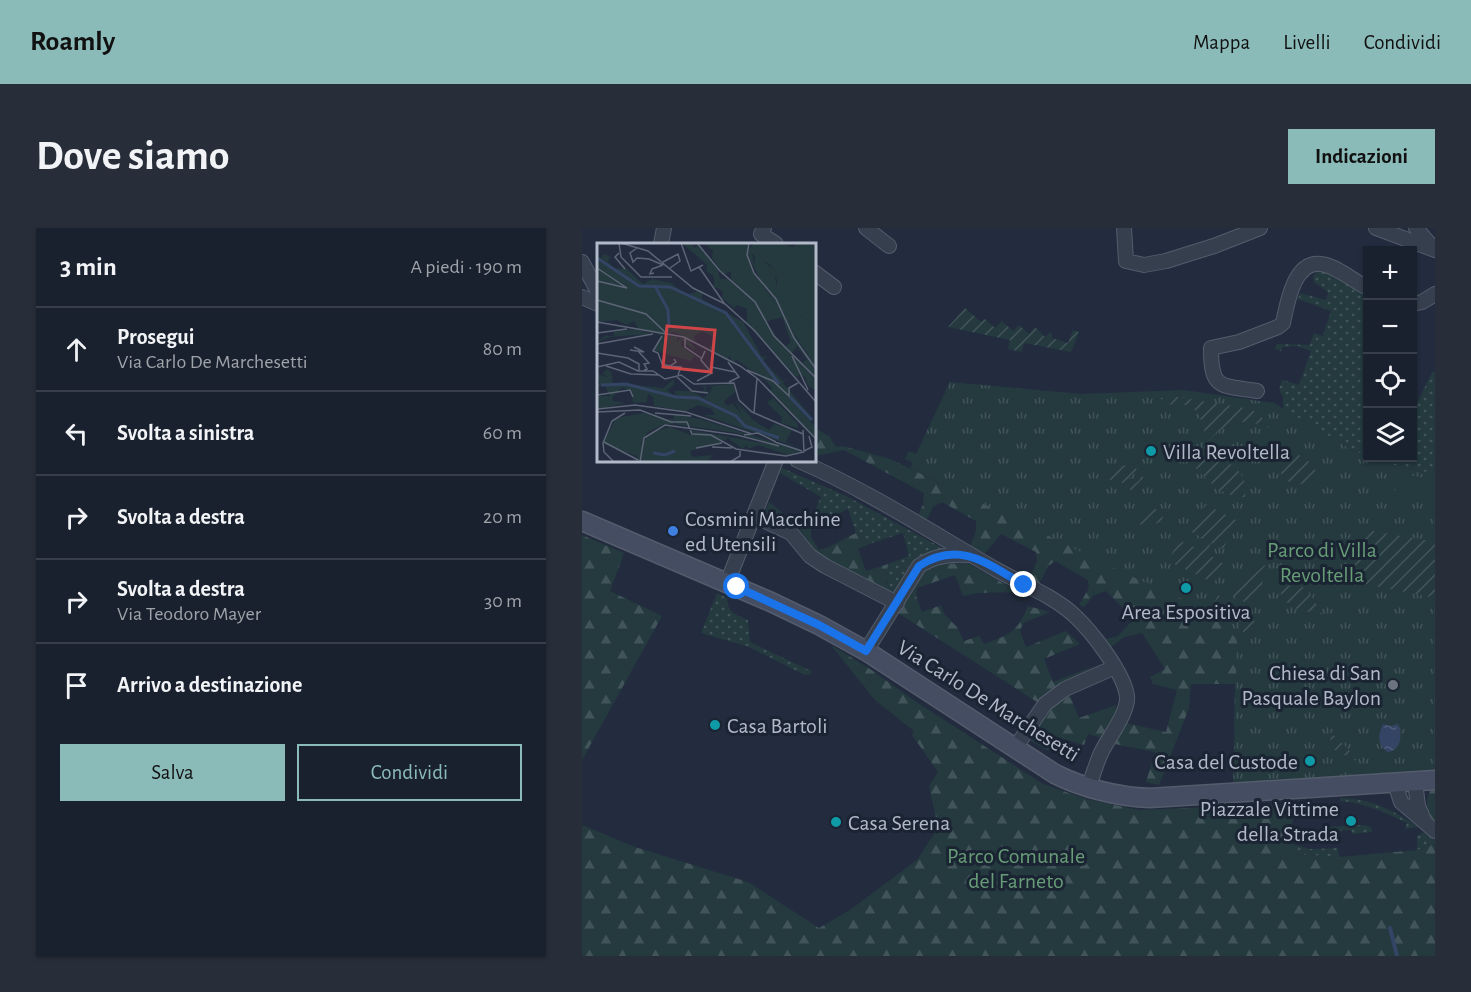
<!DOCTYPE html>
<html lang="it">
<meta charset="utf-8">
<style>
body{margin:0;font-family:"Alegreya Sans",sans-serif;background:#272e3a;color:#f1f3f6}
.controls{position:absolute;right:18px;top:18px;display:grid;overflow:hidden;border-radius:0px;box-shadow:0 2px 4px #0004}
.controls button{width:54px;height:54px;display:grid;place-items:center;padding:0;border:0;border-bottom:2px solid #383e4a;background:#1a212e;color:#f1f3f6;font:30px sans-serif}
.stop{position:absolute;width:18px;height:18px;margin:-14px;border:4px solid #1a73e8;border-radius:50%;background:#fff}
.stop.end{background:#1a73e8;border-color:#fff;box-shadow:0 2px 6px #0008}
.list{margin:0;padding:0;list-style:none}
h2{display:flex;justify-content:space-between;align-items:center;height:78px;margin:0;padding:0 24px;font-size:26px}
h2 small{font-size:20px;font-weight:400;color:#9fa3aa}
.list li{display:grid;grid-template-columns:39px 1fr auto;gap:18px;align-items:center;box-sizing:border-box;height:84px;padding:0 24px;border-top:2px solid #383e4a}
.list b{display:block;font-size:22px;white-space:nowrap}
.list p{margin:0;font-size:20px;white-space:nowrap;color:#9fa3aa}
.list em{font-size:20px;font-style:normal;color:#9fa3aa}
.actions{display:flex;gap:12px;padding:18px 24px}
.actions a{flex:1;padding:14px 0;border:2px solid #8bbbb9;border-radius:0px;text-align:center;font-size:21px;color:#8bbbb9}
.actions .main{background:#8bbbb9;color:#111}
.icon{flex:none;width:33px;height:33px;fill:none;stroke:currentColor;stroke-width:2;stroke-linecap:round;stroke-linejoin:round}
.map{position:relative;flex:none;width:853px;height:728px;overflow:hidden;border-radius:0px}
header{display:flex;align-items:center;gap:36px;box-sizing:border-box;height:84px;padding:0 30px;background:#8bbbb9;color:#111}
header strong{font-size:28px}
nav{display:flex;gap:33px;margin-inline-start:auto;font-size:21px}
.intro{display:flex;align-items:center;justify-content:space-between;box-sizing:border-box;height:144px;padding:0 36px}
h1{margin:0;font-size:42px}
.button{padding:15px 27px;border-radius:0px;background:#8bbbb9;color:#111;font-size:21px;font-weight:700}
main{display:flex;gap:36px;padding:0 36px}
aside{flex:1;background:#1a212e;border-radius:0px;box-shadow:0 2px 4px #0004}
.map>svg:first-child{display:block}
.grass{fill:url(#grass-dots)}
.forest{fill:url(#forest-firs)}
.park{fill:url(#park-tufts)}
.garden{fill:url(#garden-furrows)}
.pitch{fill:#243a3f}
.water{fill:url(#water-ripples)}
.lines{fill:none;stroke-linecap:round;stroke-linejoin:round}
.stream{stroke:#334465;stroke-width:4}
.minor-casing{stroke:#545c6c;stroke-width:16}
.secondary-casing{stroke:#545c6c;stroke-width:21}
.minor{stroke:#363f4e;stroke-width:14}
.secondary{stroke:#444d62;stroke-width:18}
.route{stroke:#1a73e8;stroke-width:8}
.culture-dot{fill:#0f9aa8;stroke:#1b2433;stroke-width:2}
.shop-dot{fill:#3f7fe0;stroke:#1b2433;stroke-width:2}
.worship-dot{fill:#6b7280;stroke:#1b2433;stroke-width:2}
.labels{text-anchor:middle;stroke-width:6;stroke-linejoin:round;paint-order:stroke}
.poi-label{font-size:22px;fill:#b2b9c9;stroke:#1b2433;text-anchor:start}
.park-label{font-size:22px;fill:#679c77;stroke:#1b2433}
.street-label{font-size:22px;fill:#b2b9c9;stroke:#1b2433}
.inset-river{fill:none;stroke:#334465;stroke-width:3}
.inset-road{fill:none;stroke:#5c6476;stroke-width:1.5}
.view{fill:#cf4548;fill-opacity:0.15;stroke:#cf4548;stroke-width:3}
.inset-edge{fill:none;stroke:#b2b9c9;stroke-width:3}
</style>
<header>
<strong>Roamly</strong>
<nav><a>Mappa</a><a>Livelli</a><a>Condividi</a></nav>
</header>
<div class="intro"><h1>Dove siamo</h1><a class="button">Indicazioni</a></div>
<main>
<aside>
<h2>3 min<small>A piedi · 190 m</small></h2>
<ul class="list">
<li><svg class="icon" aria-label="ahead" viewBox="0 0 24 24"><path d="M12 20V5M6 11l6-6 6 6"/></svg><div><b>Prosegui</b><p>Via Carlo De Marchesetti</p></div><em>80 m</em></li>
<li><svg class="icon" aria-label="left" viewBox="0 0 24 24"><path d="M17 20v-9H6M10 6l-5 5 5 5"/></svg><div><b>Svolta a sinistra</b></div><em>60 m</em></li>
<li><svg class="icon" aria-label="right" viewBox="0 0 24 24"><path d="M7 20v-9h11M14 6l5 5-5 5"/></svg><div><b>Svolta a destra</b></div><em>20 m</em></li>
<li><svg class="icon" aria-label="right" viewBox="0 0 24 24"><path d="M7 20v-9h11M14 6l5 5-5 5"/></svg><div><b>Svolta a destra</b><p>Via Teodoro Mayer</p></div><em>30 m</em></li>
<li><svg class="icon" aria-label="arrive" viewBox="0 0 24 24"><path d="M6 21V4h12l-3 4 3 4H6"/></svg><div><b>Arrivo a destinazione</b></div></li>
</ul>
<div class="actions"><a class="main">Salva</a><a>Condividi</a></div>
</aside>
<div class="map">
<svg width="853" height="728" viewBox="0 0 853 728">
<defs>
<pattern id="grass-dots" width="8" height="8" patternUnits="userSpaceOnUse" patternTransform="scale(1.5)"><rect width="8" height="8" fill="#243a3f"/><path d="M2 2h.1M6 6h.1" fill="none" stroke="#415459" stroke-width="1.8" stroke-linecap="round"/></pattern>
<pattern id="forest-firs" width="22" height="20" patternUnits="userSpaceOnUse" patternTransform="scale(1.5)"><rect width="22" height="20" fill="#243a3f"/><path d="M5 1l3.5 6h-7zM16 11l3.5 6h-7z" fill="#415459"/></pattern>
<pattern id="park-tufts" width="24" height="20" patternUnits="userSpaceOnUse" patternTransform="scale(1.5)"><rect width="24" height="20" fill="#243a3f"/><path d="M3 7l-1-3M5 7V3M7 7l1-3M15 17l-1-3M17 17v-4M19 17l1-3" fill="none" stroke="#415459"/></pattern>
<pattern id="garden-furrows" width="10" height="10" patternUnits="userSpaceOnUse" patternTransform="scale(1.5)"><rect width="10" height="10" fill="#243a3f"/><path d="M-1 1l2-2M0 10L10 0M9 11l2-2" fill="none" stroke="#415459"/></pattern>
<pattern id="water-ripples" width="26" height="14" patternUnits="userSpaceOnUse" patternTransform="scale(1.5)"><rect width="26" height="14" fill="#334465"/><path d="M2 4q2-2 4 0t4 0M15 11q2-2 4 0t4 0" fill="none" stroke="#4e5d7a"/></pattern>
</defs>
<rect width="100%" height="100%" fill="#222c3e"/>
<!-- grass -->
<path class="grass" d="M738,42L785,65V228L770,222L701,181V169L697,161L700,152L717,157L729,123L715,118L700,119L699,123L693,121L695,116L728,117L732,105L741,108L749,83L716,71L718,65L744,72L746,64L732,54L731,48Z
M850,144H853V246L807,236L789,230H830L831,177L834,178Z
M200,240L264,268L364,322L345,326L328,336L312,366C303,353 303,351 306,336L327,328L321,305L287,316L283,310L274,305L266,281L241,293L231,287L239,269L198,245Z
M135,365L145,370C146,385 153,386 166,392L168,414L229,443V446L223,447L167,419L119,405Z
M758,570C788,570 811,582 836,599L823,601L825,595C803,584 782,575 758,573Z
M782,597L789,599L790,604L770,606L769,602L752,603V607H749L744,599Z
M842,604L853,612V616L835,622V608Z
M710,616L728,621L756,620L757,629L711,626Z"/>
<!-- forest -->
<path class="forest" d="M232,200L247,208L254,219L261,218L308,231L625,382L645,396L648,403L664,413L652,502L653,456H609L607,480L577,557L564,554L573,524L533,516L544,495L584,504L595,462L571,456L568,449L583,441L560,405L542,409L529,419L524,411L536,408L552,391L524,363L512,367L502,379L497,377L507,360L506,352L473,333L466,338L457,356L447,351L455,333L454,324L419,306L403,325L388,319L394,303V293L360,274L351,279L345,291L336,287L341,277L342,265L262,222L233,228Z
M187,274C201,285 209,295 228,295L231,287L241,293L229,300V309L237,322L247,319L274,305L283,310L287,316L276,321L284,343L306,336L304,354L312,366L238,327L228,316L217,300L183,284Z
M0,307L42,325L28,363L80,388L0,532Z
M386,335L436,364L396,365L381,368L373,347L335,360L334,368L340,384L359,377L362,386L375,399L382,413L397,408L402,416C427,407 436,404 446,378L468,384L441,395L438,403L444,419L484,403L498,416L462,431L471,454L515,437L481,456L455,474L316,385L341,342L356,336Z
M249,417L288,441L333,473L461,556L504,571L557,582L712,576L709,611L711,626L757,629L835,622L853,616V728H0V597L53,619L166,654L237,700L268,682L335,632L356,600L347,558L356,544L330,507L332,503L293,472Z
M488,468L497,490L534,477V485L519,510L506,506L502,517L473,508L467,523L445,511L465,483Z
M853,561V594C844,585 843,575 848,563Z"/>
<!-- park -->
<path class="park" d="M368,154L499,166L602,162L692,175L770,222L786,230L807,236L853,246V544L651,556L655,412L648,403L645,396L625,382L542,345L328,240L331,235L323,231L327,223L334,226Z"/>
<!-- garden -->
<path class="garden" d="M383,80L399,94L403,91L413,100L420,93L431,103L437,97L447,106L453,99L463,109L468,104L470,106V110L486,115L491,102L497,104L489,124L442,115L440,124L426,121L428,112L366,99Z
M595,169L669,181L679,188L687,200C661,189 645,193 625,214C618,186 617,173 584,177L578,170Z
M616,221C639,231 668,238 663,269C640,270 624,251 609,235Z
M715,226L725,231L738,249C716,263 695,257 696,228Z
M544,237L553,239L566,255L564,259L551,265L547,260L558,252V248L554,244L541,255L525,251L533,240Z
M623,276L656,293L641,321L629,315L624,325L642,336L632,355L586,333L597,312L616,321L622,311L608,303Z
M572,281L580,282L581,295L551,297L561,286Z
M780,301L853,314V370L767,353L766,338L771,312Z
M691,326L730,369L741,387C735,384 729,385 722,383C702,378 691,362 701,343Z
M683,337C683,349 678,378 659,373C656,372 651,368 647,365Z
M636,367L655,381L645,396L627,384Z
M662,387L674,394L673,400L670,405H662L658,400L657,392Z
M748,504L766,521L776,534L749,520Z"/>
<!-- pitch -->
<path class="pitch" d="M817,245L853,252V277L812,268Z"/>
<!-- water -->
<path class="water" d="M801,496L809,498L816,496C821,507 819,522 806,524C795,517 796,507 801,496Z"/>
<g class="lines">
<!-- stream -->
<path class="stream" d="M808,700L815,728"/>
<!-- minor casing -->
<g class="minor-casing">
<path id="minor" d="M182,0L179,6L194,16
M284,0L307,18
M542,0L544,33L562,37L584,33L632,18L678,0
M794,0L853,22
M834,0L851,20
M79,16L82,0
M0,34L16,64
M232,44L252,59
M0,69L16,76
M830,76L840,74L853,66
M675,163C638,157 629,162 629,120L657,114L696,99L701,95C705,76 712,32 739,36C755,38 771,53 786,60
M215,232C285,262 349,304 415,342C440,356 472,368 493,388C510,404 542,445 545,468C547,484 526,510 519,525C514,536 511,548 506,559
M172,288L209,305L228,328L243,338L315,375
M145,355L194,232
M284,423L337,338C353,327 370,326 388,327
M433,520L463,476L483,461L533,439
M833,554L836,578L842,592
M813,555L819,574L853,603"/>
</g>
<!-- secondary casing -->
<g class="secondary-casing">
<path id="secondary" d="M0,293L189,374L237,397L284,423L473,546C501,560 536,569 568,570L853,552"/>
</g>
<!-- minor -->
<use href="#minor" class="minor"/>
<!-- secondary -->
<use href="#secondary" class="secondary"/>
</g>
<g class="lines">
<!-- route -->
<path class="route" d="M155,359L237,397L284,423L337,338C378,311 407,337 442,357"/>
</g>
<!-- markers -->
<g class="culture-dot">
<circle cx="569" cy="223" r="6"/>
<circle cx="604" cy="360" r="6"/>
<circle cx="133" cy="497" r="6"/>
<circle cx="728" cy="533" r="6"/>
<circle cx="769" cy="593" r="6"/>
<circle cx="254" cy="594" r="6"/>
</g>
<circle class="shop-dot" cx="91" cy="303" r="6"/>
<circle class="worship-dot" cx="811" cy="457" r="6"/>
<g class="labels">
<!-- poi labels -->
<g class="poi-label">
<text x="581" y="231">Villa Revoltella</text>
<text x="103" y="298">Cosmini Macchine<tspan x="103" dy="25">ed Utensili</tspan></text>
<text x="604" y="391" text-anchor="middle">Area Espositiva</text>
<text x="799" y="452" text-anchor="end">Chiesa di San<tspan x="799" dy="25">Pasquale Baylon</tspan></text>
<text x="145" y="505">Casa Bartoli</text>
<text x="716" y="541" text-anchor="end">Casa del Custode</text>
<text x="757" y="588" text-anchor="end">Piazzale Vittime<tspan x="757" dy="25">della Strada</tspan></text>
<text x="266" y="602">Casa Serena</text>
</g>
<!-- park labels -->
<g class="park-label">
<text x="740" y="329">Parco di Villa<tspan x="740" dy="25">Revoltella</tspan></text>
<text x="434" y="635">Parco Comunale<tspan x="434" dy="25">del Farneto</tspan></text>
</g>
<!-- street labels -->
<g class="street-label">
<text transform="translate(407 472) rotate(32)" y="8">Via Carlo De Marchesetti</text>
</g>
</g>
<!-- overview -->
<g transform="translate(15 15)">
<rect width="219" height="219" fill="#222c3e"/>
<path d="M107,0H151L155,26L184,69L219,128V135L205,119L210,117L200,103L195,110L189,103L194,99L185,74L168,79L134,36V28L127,32L115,15L116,8ZM201,0H219V12L195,5ZM153,1L157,21L164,22L166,17L177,27L180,45L173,43L177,50L219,85V125L163,36L151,12Z" fill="#243a3f"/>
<path d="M85,0H95L98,5L101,2L121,27L123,36H131L159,62L177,93L219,136V148L210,142L209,135L202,131L200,135L150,81V66L140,62L134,68L136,64L125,55L126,48L117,44V33L109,28L110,22ZM157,0H184L219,12V85L173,47L172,43L180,44V37L173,21L166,18L162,25H157L158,14L152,7ZM7,11L14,14L11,18L16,25L30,26L46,41L55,36L74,40L89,52L105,47V56L146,79L165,114L170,113L166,118L186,138L191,136L186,140L217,177L213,178L219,184V196L173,148L175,145L169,138L140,117L135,120L133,113L131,116L112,106L119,95L105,88L97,93L98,98L77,89L67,93L80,94V99L84,94L92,97L98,105L97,107L84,97L85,104L103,116L96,113L94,118L70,111L66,93L41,85L37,78L30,82L20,77L0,79V12L4,15ZM39,86L54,91L13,94L0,99L9,92L17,94V89ZM10,126L14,129L16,140L66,145L77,136V142L70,147L78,153V148H94L107,155L113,150L106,148L108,145L103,143H109V148L113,149L115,144L111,143L135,141L139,148L127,158L130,163L135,160L145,172L138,158L150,172L140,157L156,177L172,187L177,181L195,186L189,199L206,206L106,172H118L115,166L101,162L89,168L57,163L56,154L51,151L50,159L36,160L35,149L25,144L27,142L15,155L16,158L29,160L0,166V153H13L8,143H0L3,139L0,131L10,134L5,130ZM176,155L201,181V185L184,180L185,174L170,160ZM47,170L78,181L82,179L72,178L54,172V170L71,176H77V172L103,176L204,208L191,212L161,202L151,206L150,201L146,206L131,195L127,198L113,191H97L94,187L182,203L140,190L78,181L65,182L51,189L42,204L55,189L73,184L94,192H112L127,199L93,208L95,214L116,212L111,217L120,219H42L40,213L9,202L7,199L19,175Z" fill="#243a3f"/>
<path d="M65,93L80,94V103L97,113L94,118L56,107Z" fill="#243a3f"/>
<path class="inset-river" d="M0,15L42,43L73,44L129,70L182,141M58,43L71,67L72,85M4,142L29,141L79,154L101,155L139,173L148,183L182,195M193,154L215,177M56,210L68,212L78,208"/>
<path class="inset-road" d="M22,0L24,14L44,34H75M24,0L51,8L96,45L128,61L157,87L219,159M84,0L94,28L106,22M100,0L123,28L158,59L177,93L219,135M152,0L150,12L157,30L179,56L197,95L219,126M40,5L33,10L36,19L40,15L52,16L66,22M22,10L18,14L28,26M66,19L81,11L83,18L73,25M102,24L127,60M0,25L30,45L0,38M57,30L53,31L55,26L66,22M0,57L49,71L70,91M0,79L87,94L143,123L161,136L219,196M0,90L30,86M65,93L56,108L61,110L66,123L84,124L81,132M88,95V104L104,115M0,101L56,91M33,107L47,109L37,104M41,108L52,120L47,121L50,126L47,127M0,110L31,115L42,121V128M195,113L211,147M131,119L142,134L132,139M65,121L73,123L79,119L77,116M9,123L34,131L62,132M0,124L22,119L41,128H56L68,136L84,132L97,141L137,140L142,157L155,169L206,191M114,124L138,129M150,127L176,138L192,153V145L201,140M79,133L95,148L111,150M100,138L115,130L104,117L108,108M0,152L33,147L36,154M1,166L38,162L89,169L155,191M0,169L43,167L74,179H90L95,191L114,192L139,206L189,213L207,209L206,187M58,170L94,173M157,170L160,135M147,192L161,190L179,199M7,199L41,217M178,199L205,208M115,204L135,205M99,205L125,200M207,208L215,204L212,193M17,219L7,209L6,200L15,178L28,170M43,219L47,195L68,182L140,192L182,203M133,219L143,213V206"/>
<path class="view" d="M70,83L118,87L114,129L66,124Z"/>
<rect width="219" height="219" class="inset-edge"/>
</g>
</svg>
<div class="controls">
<button>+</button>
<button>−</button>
<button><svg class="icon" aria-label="locate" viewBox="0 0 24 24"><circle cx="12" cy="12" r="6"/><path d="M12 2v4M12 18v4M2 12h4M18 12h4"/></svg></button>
<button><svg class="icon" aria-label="layers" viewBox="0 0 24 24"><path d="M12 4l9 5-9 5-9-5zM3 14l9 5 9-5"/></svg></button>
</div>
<div class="stop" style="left:155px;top:359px"></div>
<div class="stop end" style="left:442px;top:357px"></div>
</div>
</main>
